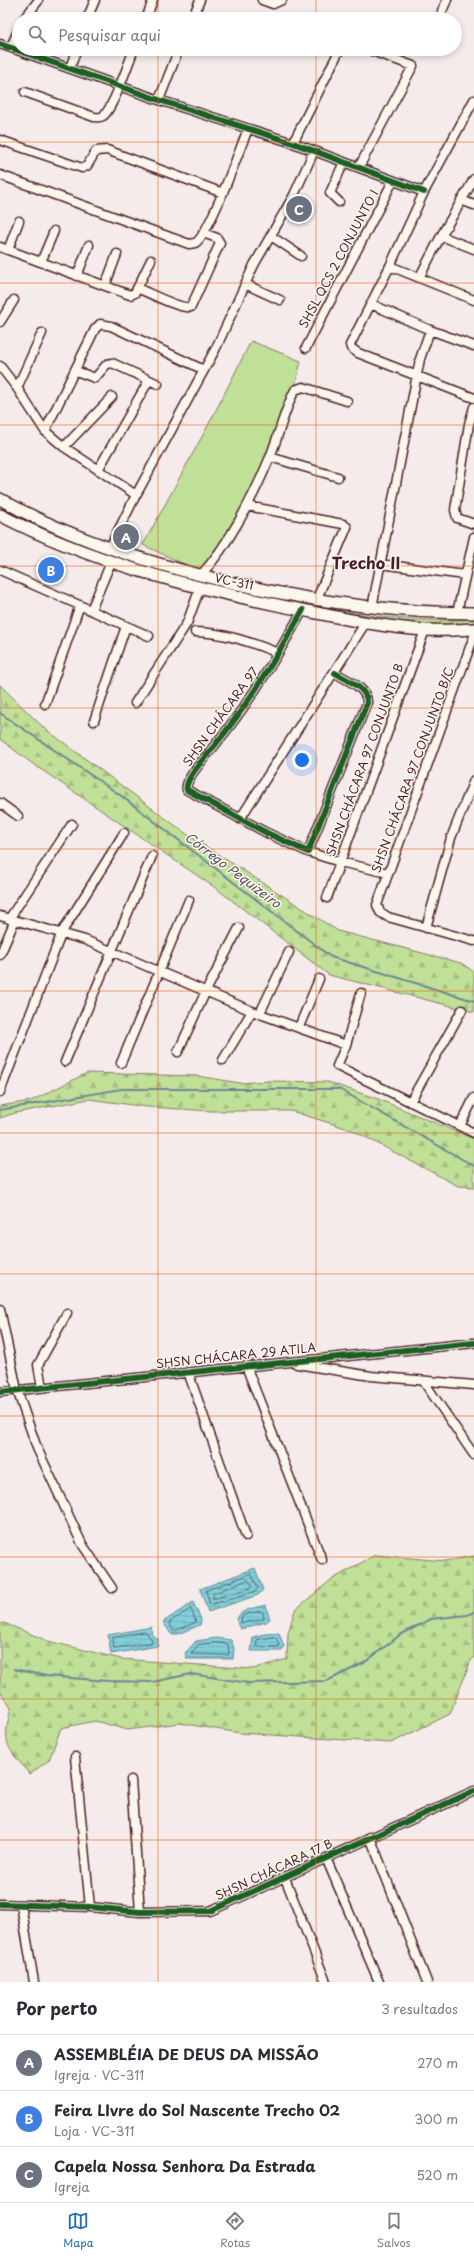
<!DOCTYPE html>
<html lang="pt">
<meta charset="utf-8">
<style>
body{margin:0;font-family:"Playpen Sans",sans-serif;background:#f2f2f3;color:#2b2b33}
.you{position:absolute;left:302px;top:760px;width:14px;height:14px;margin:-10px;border:3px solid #fff;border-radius:50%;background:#1a73e8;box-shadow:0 0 0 6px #1a73e833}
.badge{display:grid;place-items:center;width:26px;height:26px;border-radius:50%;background:#1f6fb2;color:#fff;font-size:13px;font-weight:700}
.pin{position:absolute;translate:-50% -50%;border:2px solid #fff;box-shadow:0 1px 4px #0006}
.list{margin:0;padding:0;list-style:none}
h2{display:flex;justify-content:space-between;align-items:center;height:52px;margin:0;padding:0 16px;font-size:17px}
h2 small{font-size:13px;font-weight:400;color:#7c7c81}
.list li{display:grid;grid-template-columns:26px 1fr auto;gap:12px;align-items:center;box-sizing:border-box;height:56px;padding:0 16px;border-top:1px solid #e1e1e2}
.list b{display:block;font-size:15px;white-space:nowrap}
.list p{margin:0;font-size:13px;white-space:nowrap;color:#7c7c81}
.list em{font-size:13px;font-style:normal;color:#7c7c81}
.icon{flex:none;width:22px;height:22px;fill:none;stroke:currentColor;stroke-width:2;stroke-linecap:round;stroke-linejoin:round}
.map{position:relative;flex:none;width:474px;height:1982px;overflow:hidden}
.search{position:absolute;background:#fff;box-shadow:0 2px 6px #0003;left:12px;right:12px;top:12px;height:44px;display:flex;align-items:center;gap:10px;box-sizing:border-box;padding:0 14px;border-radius:22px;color:#7c7c81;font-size:15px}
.sheet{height:220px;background:#fff}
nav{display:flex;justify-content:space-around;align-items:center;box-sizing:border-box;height:56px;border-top:1px solid #e1e1e2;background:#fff;font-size:11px;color:#7c7c81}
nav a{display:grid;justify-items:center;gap:2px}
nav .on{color:#1f6fb2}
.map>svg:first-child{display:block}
.green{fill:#c0df97;stroke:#857f61}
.forest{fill:url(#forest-firs);stroke:#857f61}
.water{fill:url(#water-rules);stroke:#6a8995}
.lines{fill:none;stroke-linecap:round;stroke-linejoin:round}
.shore{stroke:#606671;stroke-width:1}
.stream{stroke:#6a8995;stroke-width:2}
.street-casing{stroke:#4a1f2b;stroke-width:11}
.secondary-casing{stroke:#4a1f2b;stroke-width:14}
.street{stroke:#fbf7ec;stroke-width:8}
.secondary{stroke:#fbf7ec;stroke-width:11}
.cycleway-casing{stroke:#fbf7ec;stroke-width:8}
.cycleway{stroke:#1b5e20;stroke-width:6}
.grid{fill:none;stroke:#e8590c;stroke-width:1;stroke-opacity:0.55}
.labels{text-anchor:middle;stroke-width:3;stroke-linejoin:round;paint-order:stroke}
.street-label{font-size:12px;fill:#4a1f2b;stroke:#fbf7ec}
.water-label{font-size:13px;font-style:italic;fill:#5a5460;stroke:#fbf7ec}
.district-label{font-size:16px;font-weight:bold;fill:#4a1f2b;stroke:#fbf7ec}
</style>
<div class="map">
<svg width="474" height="1982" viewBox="0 0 474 1982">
<defs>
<pattern id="forest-firs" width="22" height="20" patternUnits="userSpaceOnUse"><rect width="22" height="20" fill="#c0df97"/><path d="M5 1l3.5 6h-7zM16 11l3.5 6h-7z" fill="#a6bf82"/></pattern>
<pattern id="water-rules" width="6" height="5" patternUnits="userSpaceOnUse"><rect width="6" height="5" fill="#80d0db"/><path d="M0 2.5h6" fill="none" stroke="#70b2bc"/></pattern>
</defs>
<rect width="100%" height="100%" fill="#f5ebeb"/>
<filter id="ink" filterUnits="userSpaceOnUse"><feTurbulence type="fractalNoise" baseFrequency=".025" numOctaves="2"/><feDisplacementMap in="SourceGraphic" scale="8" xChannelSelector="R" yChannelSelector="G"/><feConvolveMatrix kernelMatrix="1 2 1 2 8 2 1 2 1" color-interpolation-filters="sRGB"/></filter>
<g filter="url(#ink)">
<!-- green -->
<path class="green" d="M251,341L301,361L293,395L270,457L211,564L199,571L143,545L211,420Z
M47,533C83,540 115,558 150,569C194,582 239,592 285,601C346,613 411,624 474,619V626L450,627L388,620L308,608L160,576Z"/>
<!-- forest -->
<path class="forest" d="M0,685L44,728L188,835L338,931L461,963L474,972V1012L329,975L217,889L30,762L0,739Z
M87,1073L197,1076L240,1083L269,1081L328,1082L378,1099L474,1139V1187L458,1186L352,1130L291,1111H212L147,1107L89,1099L15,1113L0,1118V1106L31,1101Z
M375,1555L445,1561L474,1556V1658L471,1660L450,1714L391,1743L240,1733L179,1723L128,1730L95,1721L61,1728L49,1760L30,1774C6,1746 2,1745 11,1708L0,1691V1624L4,1623L48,1641L121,1659L253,1669L287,1659L288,1633L295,1610L331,1580Z"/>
<!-- water -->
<path class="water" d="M255,1568L263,1590L258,1595L208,1612L200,1589Z
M193,1602L201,1619L200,1625L178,1634H171L163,1622Z
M265,1605L270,1619L266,1622L240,1629C229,1611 252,1609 265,1605Z
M151,1627L152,1635L158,1639V1646L111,1654L108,1635Z
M279,1633L284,1646L282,1651H251L253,1637L264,1634Z
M216,1638L231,1640L234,1648L233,1659H187L185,1653L196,1641Z"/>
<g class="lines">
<!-- shore -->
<path class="shore" d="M251,1574L258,1588L256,1591L210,1605L206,1591Z
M248,1580L252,1585L251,1588L213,1599V1594Z
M191,1609L196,1622L177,1630H173L169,1623Z
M261,1611L263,1612L264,1619L241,1623L242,1616Z
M146,1632L152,1640L151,1643L114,1648L113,1638Z
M275,1637L279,1644L278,1647L256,1646L257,1640Z
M216,1643L228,1644L229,1655L191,1654L198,1645Z"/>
<!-- stream -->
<path class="stream" d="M0,713L120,795L331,957L474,1001
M0,1110L121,1089H339L474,1166
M14,1669L46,1676L108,1681L152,1682L191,1674L248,1683L327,1681L364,1663L400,1635L431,1619L467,1615L474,1612"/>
<!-- street casing -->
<g class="street-casing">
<path id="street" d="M262,0L273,4L282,0
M442,11L447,0
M24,19L38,1
M87,19L95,0
M146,19L153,0
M192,19L200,0
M0,44L159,100L293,143L424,192
M11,47L19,28
M70,68L77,49
M25,92L94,117C98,117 100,118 103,116C113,109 129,62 134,49
M159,100L179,49
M474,100L424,192L390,266L350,345L351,348L358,353L474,398
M0,140L82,168L87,166L96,151L107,150L223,193
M293,143L340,49
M359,167L413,66L367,49
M0,175L189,244L195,243C209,236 240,148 248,129
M461,200L474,205
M339,202L330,193L344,162
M271,236L301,256
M441,236L474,179
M0,247L130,295L135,293L151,260
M8,250L19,221
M41,262L54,231
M390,266L474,300
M77,276L89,245
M419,278L441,236L474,249
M245,284L280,300
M105,286L117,254
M137,288C148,292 181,310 191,307L220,243L217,238L203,233
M371,304L430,330L474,346
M0,322L14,300
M306,348L393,181
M0,366L17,388L45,431L64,447L136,495
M76,371L95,378L107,364L112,363L158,384
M17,388L42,333
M474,407L469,424L455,510L457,518L474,524
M45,431L95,329L100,324L111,326L204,370
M64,447L112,397
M270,457L338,477
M98,470L149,380
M247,506L343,524L347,527L316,601
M109,549L136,495L216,348L254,265L294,195L314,151
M380,564L465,575
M0,570L149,636
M200,576C229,545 254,496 270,457C279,435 284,411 295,390L303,387L347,401
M372,608L420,359L430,330
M91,610L111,562
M303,610C275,659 251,701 215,745C209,753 183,780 187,790L267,833L308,852L367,703C368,688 347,680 335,673
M457,613L474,537
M195,632C223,632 253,643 278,653
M474,636L377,905L380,912L388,917L474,941
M135,703L187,623L200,588
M45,704L80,605
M94,721L126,626
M0,803L18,816
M240,819L366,622
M308,852L340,862L388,873
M327,898L425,630
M0,916L85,940L252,1011L346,1045
M9,919L72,824
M426,928L451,838L474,780
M0,955L15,920
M361,993L346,1045L337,1066L474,1133
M260,1013L289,952
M299,1027L319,979
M178,1052L206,991L239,928
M223,1060L252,1011
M65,1062L152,856
M121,1063L189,900
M0,1092L62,932L124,833
M410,1102L462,1010
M460,1126L474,1098
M0,1309L17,1390L37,1448L82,1544L112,1588
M297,1364L371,1376L474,1385
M246,1366L322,1560
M188,1372L246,1536
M424,1382L474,1455
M42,1387L38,1365L67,1313
M0,1392L474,1343
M75,1757L90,1907
M131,1780L140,1912
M370,1837L427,1982
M326,1858L379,1982
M285,1878L326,1982
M0,1904L90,1907L140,1912L210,1911L474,1791
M21,1905L34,1982"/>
</g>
<!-- secondary casing -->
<g class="secondary-casing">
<path id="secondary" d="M0,499C68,538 144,562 220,580C304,600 388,613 474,613
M0,515C89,561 185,586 282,606C329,615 378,627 425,630C442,631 458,630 474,629"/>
</g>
<!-- street -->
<use href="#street" class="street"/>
<!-- secondary -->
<use href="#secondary" class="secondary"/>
<!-- cycleway casing -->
<g class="cycleway-casing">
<path id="cycleway" d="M0,44L159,100L293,143L424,192
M303,610C275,659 251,701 215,745C209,753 183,780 187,790L267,833L308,852L367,703C368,688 347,680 335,673
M0,1392L474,1343
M0,1904L90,1907L140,1912L210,1911L474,1791"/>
</g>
<!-- cycleway -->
<use href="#cycleway" class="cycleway"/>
</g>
</g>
<!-- grid -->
<path class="grid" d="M158,0V19M316,0V19M158,49V1982M316,49V1982M0,142H474M0,283H474M0,425H474M0,566H474M0,708H474M0,849H474M0,991H474M0,1133H474M0,1274H474M0,1416H474M0,1557H474M0,1699H474M0,1840H474"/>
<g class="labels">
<!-- street labels -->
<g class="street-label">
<text transform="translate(339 259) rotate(-62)" y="4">SHSL QCS 2 CONJUNTO I</text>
<text transform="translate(234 582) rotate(12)" y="4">VC-311</text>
<text transform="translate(221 717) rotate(-54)" y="4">SHSN CHÁCARA 97</text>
<text transform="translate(365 760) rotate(-70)" y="4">SHSN CHÁCARA 97 CONJUNTO B</text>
<text transform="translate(413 770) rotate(-70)" y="4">SHSN CHÁCARA 97 CONJUNTO B/C</text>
<text transform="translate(236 1356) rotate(-6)" y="4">SHSN CHÁCARA 29 ATILA</text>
<text transform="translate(274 1870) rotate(-25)" y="4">SHSN CHÁCARA 17 B</text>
</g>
<!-- water labels -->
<g class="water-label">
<text transform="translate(233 870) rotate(37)" y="5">Córrego Pequizeiro</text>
</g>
<!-- district labels -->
<g class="district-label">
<text x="366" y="569">Trecho II</text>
</g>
</g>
</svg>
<div class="you"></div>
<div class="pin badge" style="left:126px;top:537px;background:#6b7280">A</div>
<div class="pin badge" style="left:51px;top:570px;background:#3f7fe0">B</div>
<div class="pin badge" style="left:299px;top:209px;background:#6b7280">C</div>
<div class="search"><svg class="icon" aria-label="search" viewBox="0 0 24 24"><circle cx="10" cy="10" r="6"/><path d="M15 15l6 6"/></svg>Pesquisar aqui</div>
</div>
<section class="sheet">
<h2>Por perto<small>3 resultados</small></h2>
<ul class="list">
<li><span class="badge" style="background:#6b7280">A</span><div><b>ASSEMBLÉIA DE DEUS DA MISSÃO</b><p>Igreja · VC-311</p></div><em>270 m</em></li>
<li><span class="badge" style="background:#3f7fe0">B</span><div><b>Feira LIvre do Sol Nascente Trecho 02</b><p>Loja · VC-311</p></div><em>300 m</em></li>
<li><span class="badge" style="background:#6b7280">C</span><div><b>Capela Nossa Senhora Da Estrada</b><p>Igreja</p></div><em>520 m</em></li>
</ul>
</section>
<nav>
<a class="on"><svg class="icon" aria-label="map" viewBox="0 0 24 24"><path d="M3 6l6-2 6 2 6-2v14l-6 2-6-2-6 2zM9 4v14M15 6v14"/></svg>Mapa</a>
<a><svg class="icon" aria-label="directions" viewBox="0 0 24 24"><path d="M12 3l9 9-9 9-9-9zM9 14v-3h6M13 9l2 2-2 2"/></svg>Rotas</a>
<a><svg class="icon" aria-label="saved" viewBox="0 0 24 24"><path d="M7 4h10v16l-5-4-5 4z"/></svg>Salvos</a>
</nav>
